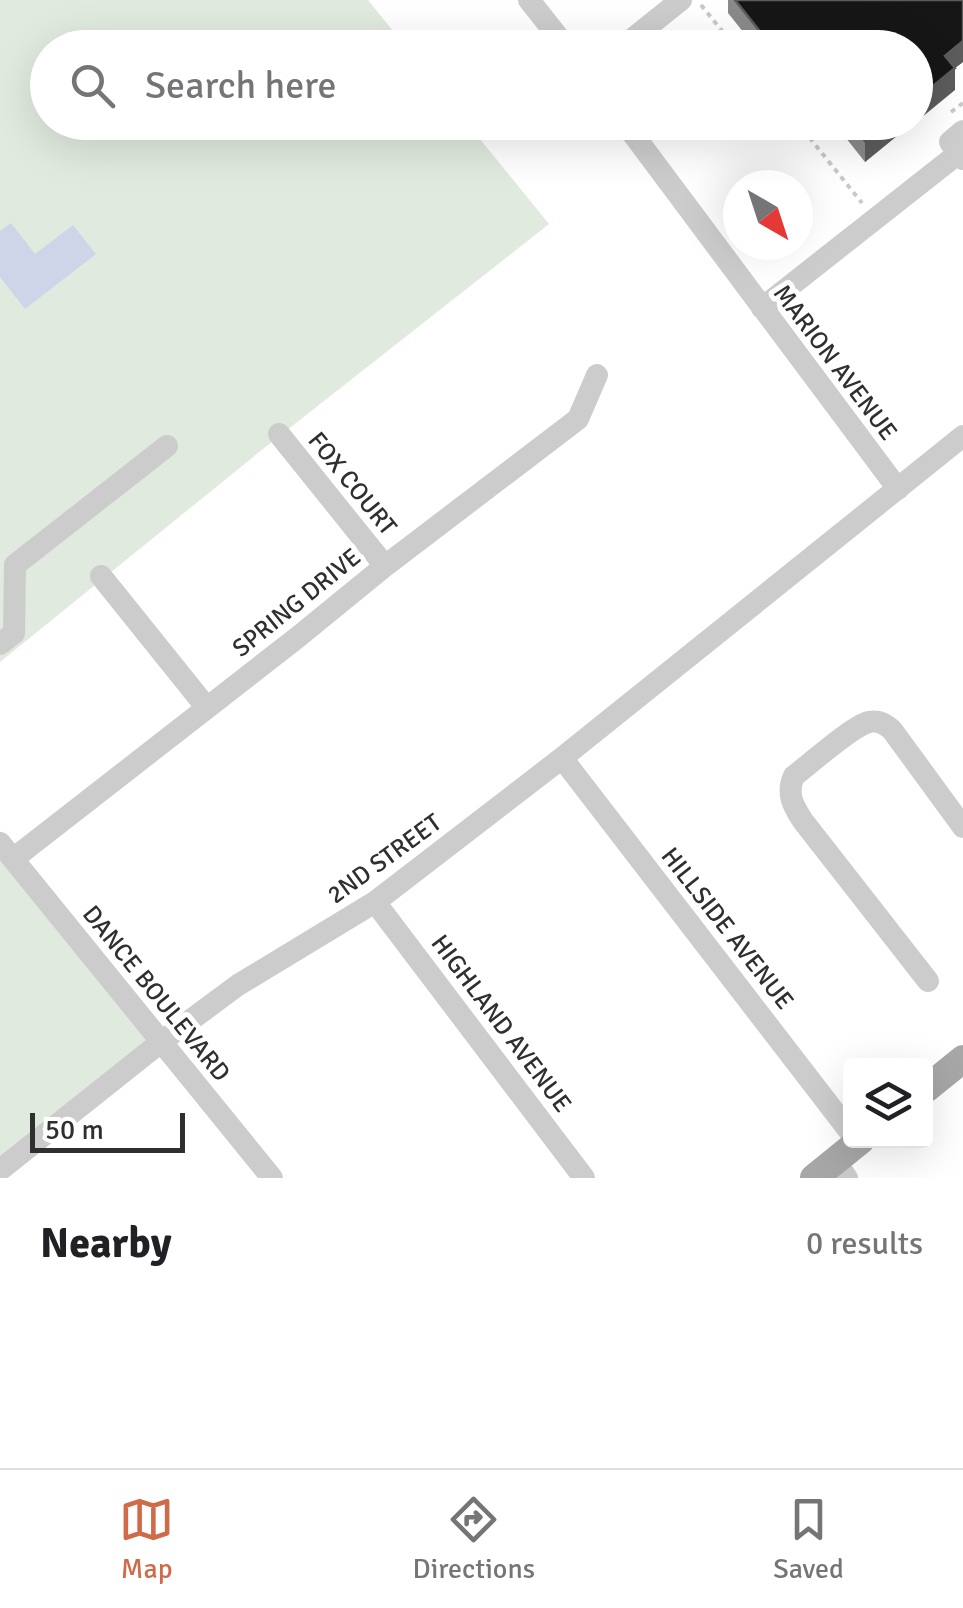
<!DOCTYPE html>
<style>
body{margin:0;font-family:Signika,sans-serif;background:#f6f6f6;color:#202124}
.controls{position:absolute;right:30px;bottom:30px;display:grid;overflow:hidden;border-radius:10px;box-shadow:0 10px 40px #0002}
.controls button{width:90px;height:90px;display:grid;place-items:center;padding:0;border:0;border-bottom:2px solid #e0e0e0;background:#fff;color:#202124;font:50px sans-serif}
.compass{position:absolute;left:723px;top:170px;width:90px;height:90px;border-radius:50%;background:#fff;box-shadow:0 10px 40px #0002;rotate:141deg}
.scale{position:absolute;left:30px;bottom:25px;width:155px;box-sizing:border-box;padding-left:10px;border:5px solid #2f2f2f;border-top:0;font-size:28px;line-height:35px;white-space:nowrap;color:#2f2f2f;-webkit-text-stroke:8px #fff;paint-order:stroke}
.list{margin:0;padding:0;list-style:none}
h2{display:flex;justify-content:space-between;align-items:center;height:130px;margin:0;padding:0 40px;font-size:42px}
h2 small{font-size:32px;font-weight:400;color:#757577}
.icon{flex:none;width:55px;height:55px;fill:none;stroke:currentColor;stroke-width:2;stroke-linecap:round;stroke-linejoin:round}
.map{position:relative;flex:none;width:963px;height:1178px;overflow:hidden}
.search{position:absolute;background:#fff;box-shadow:0 10px 40px #0002;left:30px;right:30px;top:30px;height:110px;display:flex;align-items:center;gap:25px;box-sizing:border-box;padding:0 35px;border-radius:55px;color:#757577;font-size:38px}
.sheet{height:290px;background:#fff}
nav{display:flex;justify-content:space-around;align-items:center;box-sizing:border-box;height:140px;border-top:2px solid #e0e0e0;background:#fff;font-size:28px;color:#757577}
nav a{display:grid;justify-items:center;gap:5px}
nav .on{color:#cf6b48}
.map>svg:first-child{display:block}
.green{fill:#e1eadf}
.water{fill:#ced5e8}
.lines{fill:none;stroke-linecap:round;stroke-linejoin:round}
.path{stroke:#c9c9c9;stroke-width:4;stroke-dasharray:5 5;stroke-linecap:butt}
.minor{stroke:#ccc;stroke-width:22}
.major{stroke:#a7a7a7;stroke-width:28}
.wall{fill:#8a8a8a}
.shaded-wall{fill:#5c5c5c}
.building{fill:#161616;stroke:#5c5c5c;stroke-width:2.5}
.labels{text-anchor:middle;stroke-width:10;stroke-linejoin:round;paint-order:stroke}
.street-label{font-size:25px;fill:#2f2f2f;stroke:#fff}
</style>
<div class="map">
<svg width="963" height="1178" viewBox="0 0 963 1178">
<rect width="100%" height="100%" fill="#fff"/>
<!-- green -->
<path class="green" d="M0,0H368L406,47L48,48V122L467,123L549,224L268,445L0,662Z
M0,831L169,1039L0,1173Z"/>
<!-- water -->
<path class="water" d="M11,223L35,254L73,225L96,254L25,309L0,277V231Z"/>
<g class="lines">
<!-- path -->
<path class="path" d="M701,5L736,48
M951,112L963,103
M797,122L862,203"/>
<!-- minor -->
<path class="minor" d="M529,0L567,48
M621,48L681,0
M624,122L898,489
M963,131L950,142L963,159
M762,308L959,153
M279,434L385,566
M101,576L207,708
M0,644L14,633L15,565L167,446
M562,758L850,1132
M0,843L272,1178
M13,859L298,637L385,566L578,419L597,375
M375,902L584,1178
M928,981L803,821C793,806 786,793 794,776C810,764 852,726 869,722C879,720 885,724 892,730L963,827
M835,1161L847,1178
M0,1170L161,1042L238,985L375,902L562,758L963,436"/>
<!-- major -->
<path class="major" d="M926,1089L963,1059
M814,1178L861,1140"/>
</g>
<!-- wall -->
<path class="wall" d="M728,0H963V62L955,68V90L916,48H756L728,13Z
M816,122H914L865,162L838,128L827,136Z"/>
<!-- shaded-wall -->
<path class="shaded-wall" d="M963,41V62L955,68V90L916,122V100L945,56Z
M827,122H838V128L827,136Z
M888,122H914L865,162V141Z"/>
<!-- building -->
<path class="building" d="M735,0H963V41L945,56L955,68L916,100V48H773Z
M851,122H888L865,141Z"/>
<g class="labels">
<!-- street labels -->
<g class="street-label">
<text transform="translate(836 362) rotate(53)" y="9">MARION AVENUE</text>
<text transform="translate(353 483) rotate(51)" y="9">FOX COURT</text>
<text transform="translate(296 602) rotate(-39)" y="9">SPRING DRIVE</text>
<text transform="translate(384 858) rotate(-36)" y="9">2ND STREET</text>
<text transform="translate(728 928) rotate(52)" y="9">HILLSIDE AVENUE</text>
<text transform="translate(157 993) rotate(51)" y="9">DANCE BOULEVARD</text>
<text transform="translate(502 1023) rotate(53)" y="9">HIGHLAND AVENUE</text>
</g>
</g>
</svg>
<div class="controls">
<button><svg class="icon" aria-label="layers" viewBox="0 0 24 24"><path d="M12 4l9 5-9 5-9-5zM3 14l9 5 9-5"/></svg></button>
</div>
<svg class="compass" viewBox="-18 -18 36 36"><path d="M0-13l5 13h-10z" fill="#e53935"/><path d="M0 13l5-13h-10z" fill="#757577"/></svg>
<div class="scale">50 m</div>
<div class="search"><svg class="icon" aria-label="search" viewBox="0 0 24 24"><circle cx="10" cy="10" r="6"/><path d="M15 15l6 6"/></svg>Search here</div>
</div>
<section class="sheet">
<h2>Nearby<small>0 results</small></h2>
<ul class="list">
</ul>
</section>
<nav>
<a class="on"><svg class="icon" aria-label="map" viewBox="0 0 24 24"><path d="M3 6l6-2 6 2 6-2v14l-6 2-6-2-6 2zM9 4v14M15 6v14"/></svg>Map</a>
<a><svg class="icon" aria-label="directions" viewBox="0 0 24 24"><path d="M12 3l9 9-9 9-9-9zM9 14v-3h6M13 9l2 2-2 2"/></svg>Directions</a>
<a><svg class="icon" aria-label="saved" viewBox="0 0 24 24"><path d="M7 4h10v16l-5-4-5 4z"/></svg>Saved</a>
</nav>
